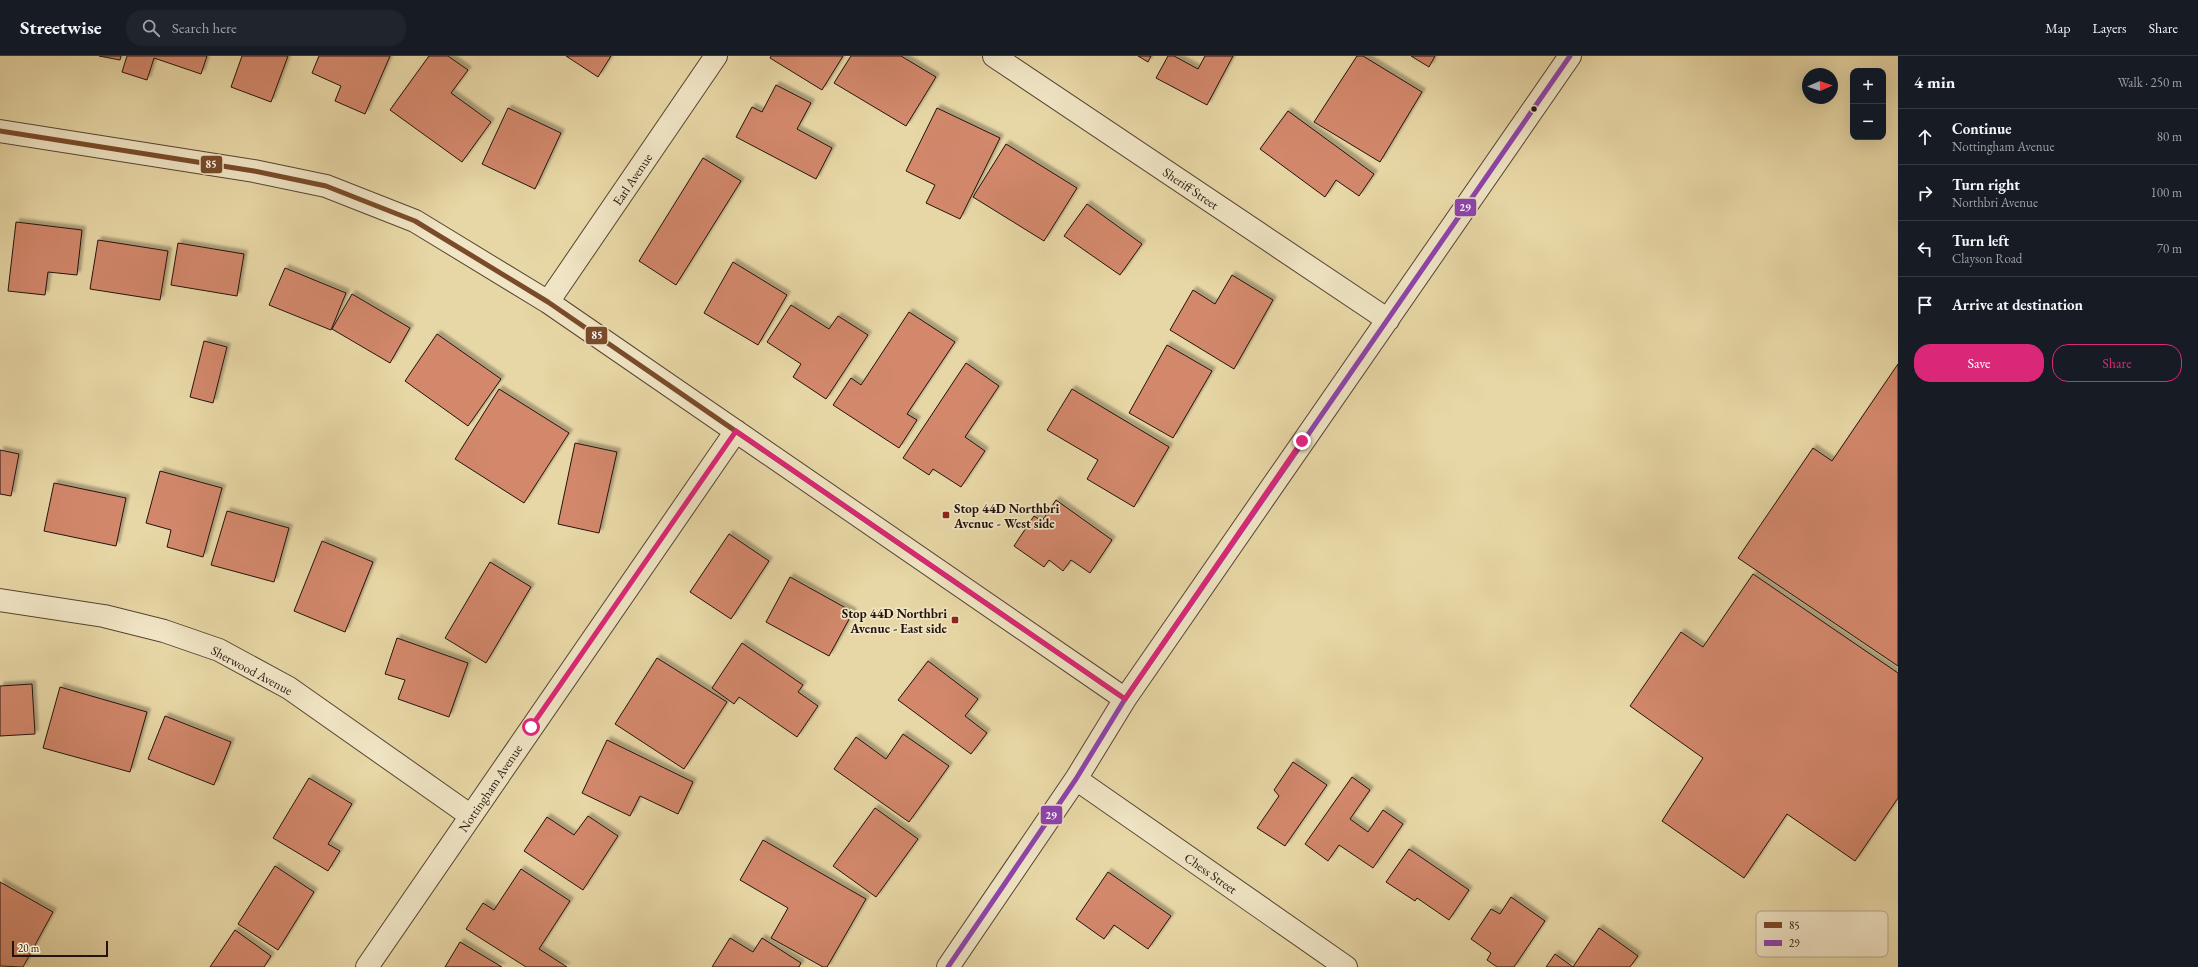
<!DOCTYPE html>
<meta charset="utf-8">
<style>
body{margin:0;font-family:"EB Garamond",serif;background:#20242c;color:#f1f3f6}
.controls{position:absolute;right:12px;top:12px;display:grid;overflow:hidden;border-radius:8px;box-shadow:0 4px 16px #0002}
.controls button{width:36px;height:36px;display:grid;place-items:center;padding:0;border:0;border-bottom:1px solid #363941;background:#171b24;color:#f1f3f6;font:20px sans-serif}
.compass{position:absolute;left:1802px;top:12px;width:36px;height:36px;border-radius:50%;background:#171b24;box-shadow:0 4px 16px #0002;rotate:88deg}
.scale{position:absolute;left:12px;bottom:10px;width:96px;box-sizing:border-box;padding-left:4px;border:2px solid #24130c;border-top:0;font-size:11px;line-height:14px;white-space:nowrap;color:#24130c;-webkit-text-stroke:3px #f0e5c5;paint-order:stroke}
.stop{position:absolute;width:12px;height:12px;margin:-9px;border:3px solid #db2777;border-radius:50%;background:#fff}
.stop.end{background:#db2777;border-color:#fff;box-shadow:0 1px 4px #0008}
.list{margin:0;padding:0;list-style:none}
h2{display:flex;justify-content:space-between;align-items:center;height:52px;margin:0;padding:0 16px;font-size:17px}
h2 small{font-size:13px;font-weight:400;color:#9ea1a6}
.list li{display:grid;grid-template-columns:26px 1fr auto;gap:12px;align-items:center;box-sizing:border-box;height:56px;padding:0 16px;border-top:1px solid #363941}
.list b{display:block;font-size:15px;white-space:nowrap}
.list p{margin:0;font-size:13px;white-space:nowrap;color:#9ea1a6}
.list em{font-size:13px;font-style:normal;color:#9ea1a6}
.actions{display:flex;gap:8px;padding:12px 16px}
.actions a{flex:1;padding:9px 0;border:1px solid #db2777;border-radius:16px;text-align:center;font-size:14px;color:#db2777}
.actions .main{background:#db2777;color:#fff}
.icon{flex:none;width:22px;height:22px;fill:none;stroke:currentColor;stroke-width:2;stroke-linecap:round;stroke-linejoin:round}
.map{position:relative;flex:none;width:1898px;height:911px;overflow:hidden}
header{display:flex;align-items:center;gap:24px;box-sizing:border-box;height:56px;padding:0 20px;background:#171b24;border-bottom:1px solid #363941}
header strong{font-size:19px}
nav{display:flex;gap:22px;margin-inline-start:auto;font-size:14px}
.search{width:280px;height:36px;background:#20242c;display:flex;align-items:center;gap:10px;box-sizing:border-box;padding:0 14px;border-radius:16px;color:#9ea1a6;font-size:15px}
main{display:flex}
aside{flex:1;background:#171b24}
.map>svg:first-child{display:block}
.building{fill:#d3886c;stroke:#24130c;filter:url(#shadow)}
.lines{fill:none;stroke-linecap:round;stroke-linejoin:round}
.minor-casing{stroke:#554432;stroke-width:24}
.minor{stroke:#f0e5c5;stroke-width:22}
.bus-1-casing{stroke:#f0e5c5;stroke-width:8}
.bus-2-casing{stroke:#f0e5c5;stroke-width:8}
.bus-1{stroke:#7a4b2a;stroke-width:5}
.bus-2{stroke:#8e44ad;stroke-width:5}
.route{stroke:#db2777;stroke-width:5}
.bus-dot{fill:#24130c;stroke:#f0e5c5;stroke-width:1.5}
.poi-dot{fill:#8f2418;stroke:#f0e5c5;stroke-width:1.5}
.labels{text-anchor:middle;stroke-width:3.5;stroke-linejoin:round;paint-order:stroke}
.street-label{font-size:13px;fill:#24130c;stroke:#f0e5c5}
.poi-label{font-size:13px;font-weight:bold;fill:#24130c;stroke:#f0e5c5;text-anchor:start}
.key{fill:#f0e5c5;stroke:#b3a68e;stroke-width:1}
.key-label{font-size:11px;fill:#24130c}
.line-badge{stroke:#f0e5c5;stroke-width:1.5}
.badge-label{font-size:11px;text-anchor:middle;font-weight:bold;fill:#fff}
</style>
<header>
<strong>Streetwise</strong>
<div class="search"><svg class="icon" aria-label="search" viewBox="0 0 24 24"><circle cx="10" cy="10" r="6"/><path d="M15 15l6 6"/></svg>Search here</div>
<nav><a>Map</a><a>Layers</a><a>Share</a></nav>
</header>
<main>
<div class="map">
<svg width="1898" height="911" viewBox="0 0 1898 911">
<defs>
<filter id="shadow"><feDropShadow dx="3.5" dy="-3.5" stdDeviation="1" flood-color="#0004"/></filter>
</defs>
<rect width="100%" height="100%" fill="#e8d7a6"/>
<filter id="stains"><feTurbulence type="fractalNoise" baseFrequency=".005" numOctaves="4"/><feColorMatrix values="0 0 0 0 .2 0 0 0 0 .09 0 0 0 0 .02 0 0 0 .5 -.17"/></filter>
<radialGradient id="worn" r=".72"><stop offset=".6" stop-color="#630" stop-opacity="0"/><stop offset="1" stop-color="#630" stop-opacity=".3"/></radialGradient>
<!-- building -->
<path class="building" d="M99,0H121L120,4Z
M127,0H207L201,18L154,2L147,24L122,16Z
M242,0H288L271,46L231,31Z
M319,0H390L365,58L335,45L341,30L312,17Z
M429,0H448L468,14L451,37L491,66L462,106L390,54Z
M566,0H611L598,21Z
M771,0H843L822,34L770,2Z
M851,0H901L936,21L906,70L834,27Z
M1138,0H1151L1148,6Z
M1168,0H1174L1198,13L1205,0H1233L1207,49L1156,22Z
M1357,0H1363L1422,36L1380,106L1314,66Z
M1411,0H1435L1429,11Z
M776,29L811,47L797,73L832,92L816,123L736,81L752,51L762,56Z
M508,52L561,77L535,133L482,108Z
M937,52L1000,82L960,163L926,147L935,129L906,115Z
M1288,55L1374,118L1359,140L1336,124L1325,141L1260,93Z
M1006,88L1077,132L1044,185L973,141Z
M703,102L741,125L676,229L639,205Z
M1087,148L1142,188L1120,219L1064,180Z
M16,166L82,174L77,219L48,216L45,239L8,235Z
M98,184L168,195L160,244L90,233Z
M178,187L244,198L237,240L171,229Z
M733,206L787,239L758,289L704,257Z
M285,212L346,237L331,274L269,249Z
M1232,219L1273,244L1234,313L1170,274L1193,234L1215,248Z
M352,238L410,272L390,307L332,273Z
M791,249L829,273L838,260L868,279L826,343L793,321L801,308L767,286Z
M909,256L955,286L907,358L917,364L899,392L833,349L851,322L861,329Z
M437,278L501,323L468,370L405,325Z
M204,285L227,291L213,347L190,341Z
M1167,289L1212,315L1173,382L1129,357Z
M966,307L999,330L965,381L985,395L961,431L933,413L929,419L903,402Z
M1898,308V610L1738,502L1813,392L1832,405Z
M499,333L569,377L524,447L455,403Z
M1072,333L1169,391L1134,451L1087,423L1098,404L1047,374Z
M575,387L617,396L599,477L558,468Z
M0,394L19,398L11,440L0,438Z
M160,415L222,432L203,501L167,491L171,474L146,467Z
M54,427L126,442L116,490L44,475Z
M1056,444L1112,484L1090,517L1071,504L1063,515L1049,504L1044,511L1014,490L1034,460L1042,465Z
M227,455L289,472L274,526L211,509Z
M729,478L769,505L731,563L690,536Z
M322,485L373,506L345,576L294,555Z
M490,506L531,531L486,607L445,582Z
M1753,518L1898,617V742L1855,805L1787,758L1744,822L1662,765L1703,702L1630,650L1681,576L1703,591Z
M790,521L853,556L829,600L766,566Z
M397,582L468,607L449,661L398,643L405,624L385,618Z
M742,587L803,629L798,636L818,650L797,681L739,641L734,648L712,632Z
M657,602L727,646L684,713L615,668Z
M928,605L978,643L965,660L987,677L971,698L898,644Z
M32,628L35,678L0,680V630Z
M60,631L147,656L130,716L43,692Z
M165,660L231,686L214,729L148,703Z
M903,678L949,710L909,766L834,713L856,681L886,703Z
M607,684L693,726L678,758L640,740L630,760L582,737Z
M1293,706L1327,729L1285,790L1257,772L1279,740L1274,734Z
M1352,721L1370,734L1350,763L1368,776L1383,754L1403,768L1373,812L1339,789L1328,805L1305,788Z
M309,722L352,748L328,788L340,795L328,815L273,782Z
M875,752L918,783L876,841L833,810Z
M588,760L618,780L583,834L524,795L547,761L574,779Z
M763,784L866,843L827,911H823L771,882L788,852L740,824Z
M1409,793L1469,834L1449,864L1417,842L1415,845L1386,826Z
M275,810L314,836L278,894L238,868Z
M521,813L570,845L539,893L567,911H526L466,873L483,847L494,854Z
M1108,816L1171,860L1148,893L1114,869L1104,883L1076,863Z
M0,826L53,856L23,911L0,910Z
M1511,841L1545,865L1514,911H1497L1487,904L1491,897L1471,883L1491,853L1500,858Z
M1599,872L1638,900L1630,911H1546L1555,898L1573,911Z
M235,874L271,900L264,911H210Z
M730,882L753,896L762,882L801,907L799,911H712Z
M460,886L502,911H445Z"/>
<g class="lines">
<!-- minor casing -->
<g class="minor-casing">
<path id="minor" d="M994,0L1388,264
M0,75L254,115L326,130L415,165L548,246L1125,643
M548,246L716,0
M0,544L104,560L164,575L219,594L289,632L471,760
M1076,723L1346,911
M367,911L736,375
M948,911L1076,723L1125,643L1570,0"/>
</g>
<!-- minor -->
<use href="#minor" class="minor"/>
<!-- bus-1 casing -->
<g class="bus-1-casing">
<path id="bus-1" d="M0,75L254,115L326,130L415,165L548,246L1125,643"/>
</g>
<!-- bus-2 casing -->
<g class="bus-2-casing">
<path id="bus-2" d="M948,911L1076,723L1125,643L1570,0"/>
</g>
<!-- bus-1 -->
<use href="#bus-1" class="bus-1"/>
<!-- bus-2 -->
<use href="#bus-2" class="bus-2"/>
</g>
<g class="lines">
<!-- route -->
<path class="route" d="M531,671L736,375L1125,643L1302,385"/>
</g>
<!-- markers -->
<circle class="bus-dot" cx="1534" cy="53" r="3.5"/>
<g class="poi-dot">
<rect x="942" y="455" width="8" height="8" rx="2"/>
<rect x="951" y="560" width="8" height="8" rx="2"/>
</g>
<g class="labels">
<!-- street labels -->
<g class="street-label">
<text transform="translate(632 123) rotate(-56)" y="5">Earl Avenue</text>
<text transform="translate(1191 132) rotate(34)" y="5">Sheriff Street</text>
<text transform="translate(252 614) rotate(28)" y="5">Sherwood Avenue</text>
<text transform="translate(490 732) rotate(-56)" y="5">Nottingham Avenue</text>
<text transform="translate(1211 817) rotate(35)" y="5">Chess Street</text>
</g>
<!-- poi labels -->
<g class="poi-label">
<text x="954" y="457">Stop 44D Northbri<tspan x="954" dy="15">Avenue - West side</tspan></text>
<text x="947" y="562" text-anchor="end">Stop 44D Northbri<tspan x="947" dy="15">Avenue - East side</tspan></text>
</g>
</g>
<!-- legend -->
<rect x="1756" y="855" width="132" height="46" rx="6" class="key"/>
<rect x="1764" y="866" width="18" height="6" fill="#7a4b2a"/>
<rect x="1764" y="884" width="18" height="6" fill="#8e44ad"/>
<g class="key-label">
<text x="1789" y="873">85</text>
<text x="1789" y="891">29</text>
</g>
<g class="line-badge">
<rect x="200" y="99" width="23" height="19" rx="4" fill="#7a4b2a"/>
<rect x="1454" y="142" width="23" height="19" rx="4" fill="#8e44ad"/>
<rect x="585" y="270" width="23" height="19" rx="4" fill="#7a4b2a"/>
<rect x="1040" y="749" width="23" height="20" rx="4" fill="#8e44ad"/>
</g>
<g class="badge-label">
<text x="211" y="112">85</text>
<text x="1465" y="155">29</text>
<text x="597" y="283">85</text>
<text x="1051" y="763">29</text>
</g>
<rect width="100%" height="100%" filter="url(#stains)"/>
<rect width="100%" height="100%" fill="url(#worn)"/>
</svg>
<div class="controls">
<button>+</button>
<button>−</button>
</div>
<svg class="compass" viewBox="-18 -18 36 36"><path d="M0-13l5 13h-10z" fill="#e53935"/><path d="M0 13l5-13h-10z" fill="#9ea1a6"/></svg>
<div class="scale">20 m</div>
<div class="stop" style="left:531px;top:671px"></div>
<div class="stop end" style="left:1302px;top:385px"></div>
</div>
<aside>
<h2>4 min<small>Walk · 250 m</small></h2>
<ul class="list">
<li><svg class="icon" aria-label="ahead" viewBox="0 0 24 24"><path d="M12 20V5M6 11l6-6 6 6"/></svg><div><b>Continue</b><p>Nottingham Avenue</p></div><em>80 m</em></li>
<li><svg class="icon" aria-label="right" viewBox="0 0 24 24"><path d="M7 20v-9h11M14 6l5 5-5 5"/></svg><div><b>Turn right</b><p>Northbri Avenue</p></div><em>100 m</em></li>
<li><svg class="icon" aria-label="left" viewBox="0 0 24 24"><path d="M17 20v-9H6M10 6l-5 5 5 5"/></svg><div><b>Turn left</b><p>Clayson Road</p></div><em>70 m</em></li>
<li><svg class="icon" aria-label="arrive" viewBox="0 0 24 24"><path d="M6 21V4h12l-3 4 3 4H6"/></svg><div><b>Arrive at destination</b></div></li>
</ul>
<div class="actions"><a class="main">Save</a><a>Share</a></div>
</aside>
</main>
